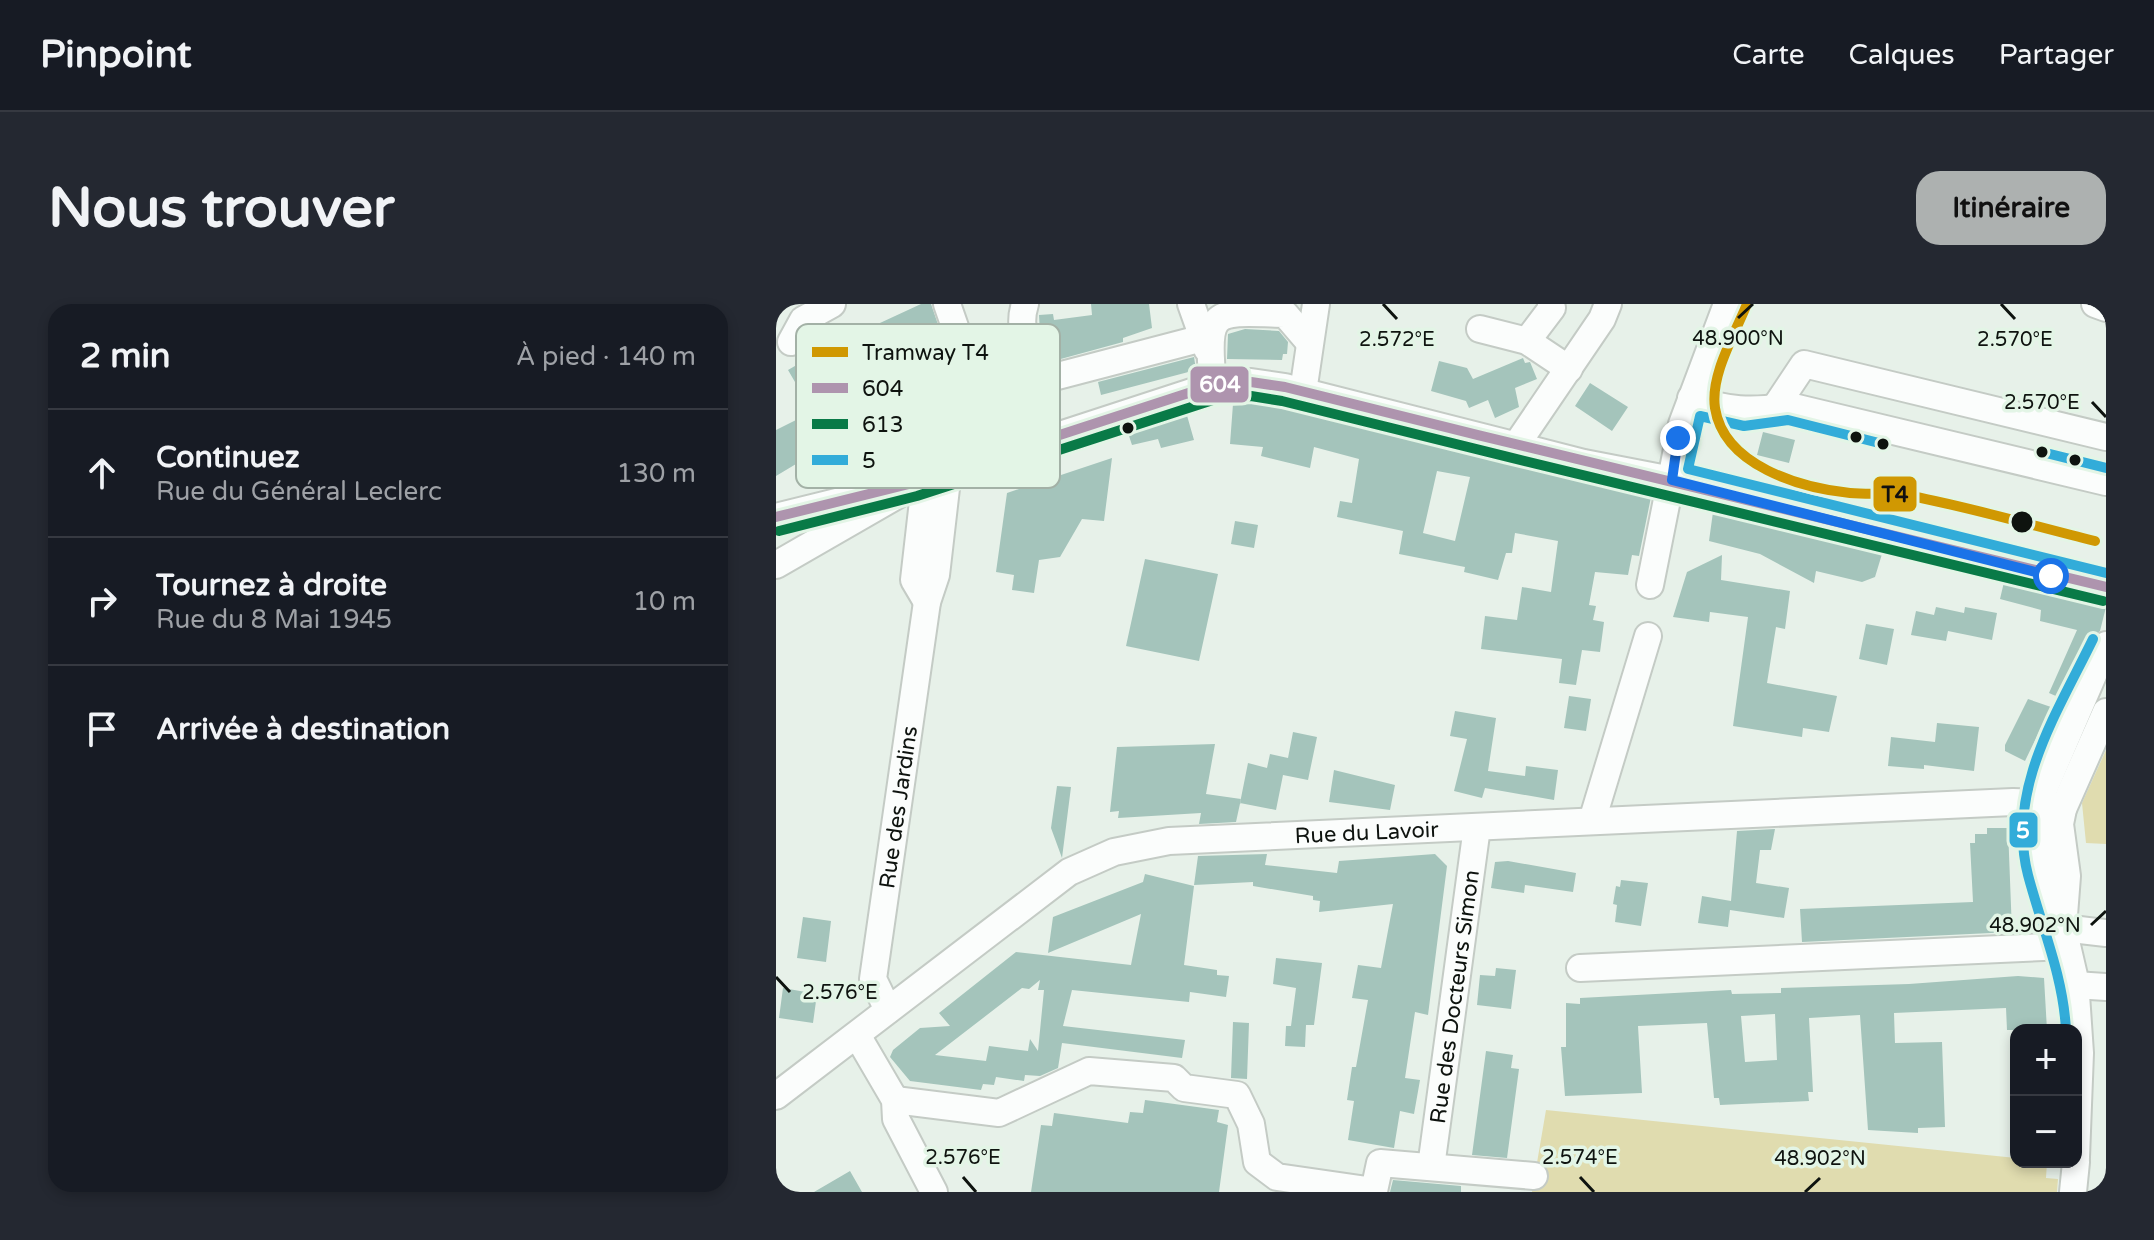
<!DOCTYPE html>
<html lang="fr">
<meta charset="utf-8">
<style>
body{margin:0;font-family:"Varela Round",sans-serif;background:#242831;color:#f1f3f6}
.controls{position:absolute;right:24px;bottom:24px;display:grid;overflow:hidden;border-radius:16px;box-shadow:0 4px 12px #0003}
.controls button{width:72px;height:72px;display:grid;place-items:center;padding:0;border:0;border-bottom:2px solid #363941;background:#171b24;color:#f1f3f6;font:40px sans-serif}
.stop{position:absolute;width:24px;height:24px;margin:-18px;border:6px solid #1a73e8;border-radius:50%;background:#fff}
.stop.end{background:#1a73e8;border-color:#fff;box-shadow:0 2px 8px #0008}
.list{margin:0;padding:0;list-style:none}
h2{display:flex;justify-content:space-between;align-items:center;height:104px;margin:0;padding:0 32px;font-size:34px}
h2 small{font-size:26px;font-weight:400;color:#9ea1a6}
.list li{display:grid;grid-template-columns:52px 1fr auto;gap:24px;align-items:center;box-sizing:border-box;height:128px;padding:0 32px;border-top:2px solid #363941}
.list b{display:block;font-size:30px;white-space:nowrap}
.list p{margin:0;font-size:26px;white-space:nowrap;color:#9ea1a6}
.list em{font-size:26px;font-style:normal;color:#9ea1a6}
.icon{flex:none;width:44px;height:44px;fill:none;stroke:currentColor;stroke-width:2;stroke-linecap:round;stroke-linejoin:round}
.map{position:relative;flex:none;width:1330px;height:888px;overflow:hidden;border-radius:24px}
header{display:flex;align-items:center;gap:48px;box-sizing:border-box;height:112px;padding:0 40px;background:#171b24;border-bottom:2px solid #363941}
header strong{font-size:38px}
nav{display:flex;gap:44px;margin-inline-start:auto;font-size:28px}
.intro{display:flex;align-items:center;justify-content:space-between;box-sizing:border-box;height:192px;padding:0 48px}
h1{margin:0;font-size:56px}
.button{padding:20px 36px;border-radius:24px;background:#adb1b0;color:#111;font-size:28px;font-weight:700}
main{display:flex;gap:48px;padding:0 48px}
aside{flex:1;background:#171b24;border-radius:24px;box-shadow:0 4px 12px #0003}
.map>svg:first-child{display:block}
.green{fill:#e0dcaf}
.building{fill:#a4c4bb;fill-rule:evenodd}
.lines{fill:none;stroke-linecap:round;stroke-linejoin:round}
.minor-casing{stroke:#c4cbc5;stroke-width:30}
.minor{stroke:#fbfdfc;stroke-width:26}
.bus-1-casing{stroke:#e3f5e6;stroke-width:16}
.bus-2-casing{stroke:#e3f5e6;stroke-width:16}
.bus-3-casing{stroke:#e3f5e6;stroke-width:16}
.bus-1{stroke:#ae94ae;stroke-width:10}
.bus-2{stroke:#097a47;stroke-width:10}
.bus-3{stroke:#32acd9;stroke-width:10}
.tram-1-casing{stroke:#e3f5e6;stroke-width:16}
.tram-1{stroke:#d09802;stroke-width:10}
.route{stroke:#1a73e8;stroke-width:10}
.ticks{fill:none;stroke:#0e130f;stroke-width:3}
.bus-dot{fill:#0e130f;stroke:#e3f5e6;stroke-width:3}
.labels{text-anchor:middle;stroke-width:7;stroke-linejoin:round;paint-order:stroke}
.street-label{font-size:22px;fill:#0e130f;stroke:#e3f5e6}
.key{fill:#e3f5e6;stroke:#a3b1a6;stroke-width:2}
.key-label{font-size:22px;fill:#0e130f}
.ticks-label{font-size:20px;text-anchor:middle;fill:#0e130f;stroke:#e3f5e6;stroke-width:7;stroke-linejoin:round;paint-order:stroke}
.line-badge{stroke:#e3f5e6;stroke-width:3}
.badge-label{font-size:22px;text-anchor:middle;font-weight:bold;fill:#fff}
.pale-badge-label{font-size:22px;text-anchor:middle;font-weight:bold;fill:#111}
</style>
<header>
<strong>Pinpoint</strong>
<nav><a>Carte</a><a>Calques</a><a>Partager</a></nav>
</header>
<div class="intro"><h1>Nous trouver</h1><a class="button">Itinéraire</a></div>
<main>
<aside>
<h2>2 min<small>À pied · 140 m</small></h2>
<ul class="list">
<li><svg class="icon" aria-label="ahead" viewBox="0 0 24 24"><path d="M12 20V5M6 11l6-6 6 6"/></svg><div><b>Continuez</b><p>Rue du Général Leclerc</p></div><em>130 m</em></li>
<li><svg class="icon" aria-label="right" viewBox="0 0 24 24"><path d="M7 20v-9h11M14 6l5 5-5 5"/></svg><div><b>Tournez à droite</b><p>Rue du 8 Mai 1945</p></div><em>10 m</em></li>
<li><svg class="icon" aria-label="arrive" viewBox="0 0 24 24"><path d="M6 21V4h12l-3 4 3 4H6"/></svg><div><b>Arrivée à destination</b></div></li>
</ul>
</aside>
<div class="map">
<svg width="1330" height="888" viewBox="0 0 1330 888">
<rect width="100%" height="100%" fill="#e7f1e9"/>
<!-- green -->
<path class="green" d="M1330,446V540L1310,539L1306,499Z
M770,806L1240,854V858H1271L1270,874L1282,875L1281,888H756Z"/>
<!-- building -->
<path class="building" d="M145,0H155L195,117L184,120L176,94L157,103L137,64L102,80L78,31Z
M315,0H373L376,24L347,34V38L281,56L273,44L270,28L264,29L263,11L277,10L278,16L316,11Z
M469,25L503,27L512,38L511,50H507L506,56L451,55L452,30Z
M48,39L62,64L43,74L45,79L26,90L12,66L31,55L29,50Z
M418,53L420,66L325,91L322,78Z
M747,54L749,59L754,58L761,75L739,84L743,103L719,114L712,96L693,104L690,97L655,87L663,57L691,64L697,75Z
M814,79L852,103L836,127L799,102Z
M457,100H493L567,114L875,193L863,252L856,251L852,271L819,268L813,301L820,302L817,316L828,318L824,348L806,346L800,381L783,379L786,355L705,345L709,312L741,316L746,283L775,288L782,237L739,229L736,249H730L722,276L688,268L689,263L623,250L627,227L561,213L564,197L576,199L583,155L538,143L534,164L485,152L487,143L454,140ZM661,167L694,173L679,237L647,229Z
M410,108L418,136L385,144L382,135L356,141L351,126Z
M22,115L40,148L0,172V126Z
M987,128L1019,136L1013,159L981,151Z
M336,154L328,217L306,215L284,253L263,256L258,289L236,286L238,271L220,268L231,189Z
M937,208L1106,250L1099,273L1086,278L1040,267L1038,279L984,250L933,237Z
M459,217L482,221L478,244L455,240Z
M946,251L945,276L1014,287L1009,325L1000,323L991,379L1061,392L1053,428L1027,424L1026,433L957,422L972,313L934,308L933,318L897,313L911,268Z
M369,255L442,270L423,357L350,342Z
M1228,278L1330,303L1324,327L1315,335L1289,396L1273,389L1301,326L1264,317L1265,306L1224,295Z
M1160,303L1188,309L1189,303L1221,309L1216,336L1172,327L1170,337L1135,331L1140,307L1158,311Z
M1090,320L1118,325L1111,361L1083,355Z
M793,392L815,395L810,427L788,424Z
M1252,395L1275,403L1249,457L1229,447V441Z
M679,407L720,414L712,467L749,472L750,462L782,466L778,496L709,484L706,494L678,487L691,435L674,432Z
M1161,419L1203,423L1198,467L1148,461V465L1112,462L1115,433L1159,438Z
M517,428L541,433L532,476L507,471L500,506L464,499L472,459L491,464L494,450L512,454Z
M439,440L430,490L465,495L460,518L423,520L425,509L342,514L343,507L334,508L341,443Z
M558,466L619,481L614,506L553,498Z
M281,482L295,483L286,554L275,524Z
M1211,524H1232L1236,628L1026,638L1024,605L1197,598L1194,539H1199V530H1211Z
M999,525L995,546H984L980,579L1013,584L1008,614L954,606L952,623L922,619L926,592L955,597L961,527Z
M491,550L489,561L561,569L563,557L659,550L671,562L652,711L639,708L629,774L644,776L638,810L624,807L618,844L572,836L578,797L571,796L576,763H580L592,696L576,694L582,661L605,664L617,600L543,608L544,597L537,596V592L477,582V578L418,581L422,552Z
M732,557L800,569L797,588L749,581L748,589L715,584L719,558Z
M369,570L418,582L408,661L441,666V671L453,672L450,693L414,688L413,698L296,686L287,722L409,736L406,754L286,739L282,764L264,772L249,771L248,777L220,773L218,781L207,780L205,786L134,777L114,753L117,746L144,724L174,722L163,709L240,648L355,661L365,610L272,649L277,613L367,578ZM264,676L262,686H268L262,747L254,735L252,747L213,742L210,757L159,751L246,684L253,685Z
M845,576L872,579L865,622L839,618L841,601L837,600L840,582L844,583Z
M27,613L55,617L50,658L21,654Z
M500,654L546,659L538,721H530L529,743L509,742L510,722H515L520,684L497,680Z
M720,664L740,666L735,705L701,701L704,671L719,672Z
M1242,672L1268,674L1271,726H1231L1230,704L1118,709L1119,739L1166,738L1169,823L1142,824V829L1092,826L1084,711L1033,714L1037,788H1032L1033,797L944,801L943,794H938L931,719L862,722L866,789L789,792L785,743H790V699L804,700V694L955,686L956,690L1005,689V684L1133,680ZM999,710L1001,756L969,758L965,712Z
M7,684L41,690L37,719L3,714Z
M457,718L473,719L471,775L455,774Z
M710,747L737,751L735,764L743,765L731,854L696,851Z
M369,796L443,806L441,818L452,821L443,888H255L265,821L276,822L278,809L352,819L354,808L367,809Z
M74,867L86,888H38Z
M617,876L685,882V888H614Z"/>
<g class="lines">
<!-- minor casing -->
<g class="minor-casing">
<g id="minor">
<path d="M171,0L223,149"/>
<path d="M249,0C239,31 257,50 274,74"/>
<path d="M415,0L431,45"/>
<path d="M1319,0L1330,4"/>
<path d="M704,25L751,37L793,65"/>
<path d="M751,37L776,4L775,0"/>
<path d="M15,38L27,16L56,0"/>
<path d="M437,81C429,2 437,8 509,10L533,38"/>
<path d="M527,88L540,0"/>
<path d="M915,94C950,107 977,108 1013,102L1330,178"/>
<path d="M205,97L274,74L427,34"/>
<path d="M998,105L1028,60L1330,133"/>
<path d="M741,140L826,15L832,0"/>
<path d="M137,179L147,197L138,276L151,298"/>
<path d="M0,213L137,179L437,81L475,78L509,83L808,159L896,176L1330,283"/>
<path d="M0,261L125,189"/>
<path d="M874,281L906,120L951,0"/>
<path d="M816,517L872,332"/>
<path d="M1285,620L1266,573L1262,499L1330,341"/>
<path d="M1287,624L1330,629"/>
<path d="M804,664L1289,642"/>
<path d="M1299,681L1330,683"/>
<path id="s1" d="M112,706L97,675L151,298L160,271L172,167"/>
<path d="M81,731L119,796L120,815L158,888"/>
<path id="s2" d="M0,792L293,568L338,548L393,537L1237,498L1262,499L1287,505"/>
<path d="M119,796L223,809L313,767L398,774L408,784L461,791L475,820L481,858L501,873L598,887L604,859L758,872"/>
<path d="M1300,853L1304,749L1299,676L1287,624L1291,572L1284,520L1287,505L1330,408"/>
<path id="s3" d="M655,863L701,523"/>
<path d="M1297,888L1300,858"/>
</g>
</g>
<!-- minor -->
<use href="#minor" class="minor"/>
<!-- bus-1 casing -->
<g class="bus-1-casing">
<path id="bus-1" d="M0,213L137,179L437,81L475,78L509,83C782,152 1056,216 1330,283"/>
</g>
<!-- bus-2 casing -->
<g class="bus-2-casing">
<path id="bus-2" d="M3,227L141,192L440,95L475,92L506,97C779,166 1053,229 1327,297"/>
</g>
<!-- bus-3 casing -->
<g class="bus-3-casing">
<path id="bus-3" d="M1107,140L1012,116L968,122L924,112L912,165L1330,269
M1266,148L1330,164
M1290,726C1287,671 1266,624 1252,571C1230,486 1281,409 1317,335"/>
</g>
<!-- bus-1 -->
<use href="#bus-1" class="bus-1"/>
<!-- bus-2 -->
<use href="#bus-2" class="bus-2"/>
<!-- bus-3 -->
<use href="#bus-3" class="bus-3"/>
<!-- tram-1 casing -->
<g class="tram-1-casing">
<path id="tram-1" d="M971,0C959,30 934,71 939,104C948,162 1025,184 1074,189C1094,191 1115,188 1135,192C1197,204 1258,222 1319,237"/>
</g>
<!-- tram-1 -->
<use href="#tram-1" class="tram-1"/>
</g>
<g class="lines">
<!-- route -->
<path class="route" d="M902,134L896,176L1275,272"/>
</g>
<!-- ticks -->
<path class="ticks" d="M607,0L621,15M1225,0L1239,15M962,14L977,0M1316,98L1330,113M1315,621L1330,607M0,673L14,688M187,873L200,888M804,873L818,888M1029,888L1044,874"/>
<!-- markers -->
<g class="bus-dot">
<circle cx="352" cy="124" r="7"/>
<circle cx="1080" cy="133" r="7"/>
<circle cx="1107" cy="140" r="7"/>
<circle cx="1266" cy="148" r="7"/>
<circle cx="1299" cy="156" r="7"/>
<circle cx="1246" cy="218" r="12"/>
</g>
<g class="labels">
<!-- street labels -->
<g class="street-label">
<text dy="8" stroke="none"><textPath href="#s1" startOffset="208">Rue des Jardins</textPath></text>
<text dy="8" stroke="none"><textPath href="#s2" startOffset="672">Rue du Lavoir</textPath></text>
<text dy="8" stroke="none"><textPath href="#s3" startOffset="172">Rue des Docteurs Simon</textPath></text>
</g>
</g>
<!-- legend -->
<rect x="20" y="20" width="264" height="164" rx="12" class="key"/>
<rect x="36" y="43" width="36" height="10" fill="#d09802"/>
<rect x="36" y="79" width="36" height="10" fill="#ae94ae"/>
<rect x="36" y="115" width="36" height="10" fill="#097a47"/>
<rect x="36" y="151" width="36" height="10" fill="#32acd9"/>
<g class="key-label">
<text x="86" y="56">Tramway T4</text>
<text x="86" y="92">604</text>
<text x="86" y="128">613</text>
<text x="86" y="164">5</text>
</g>
<g class="ticks-label">
<text x="962" y="41">48.900°N</text>
<text x="621" y="42">2.572°E</text>
<text x="1239" y="42">2.570°E</text>
<text x="1266" y="105">2.570°E</text>
<text x="1259" y="628">48.902°N</text>
<text x="64" y="695">2.576°E</text>
<text x="187" y="860">2.576°E</text>
<text x="804" y="860">2.574°E</text>
<text x="1044" y="861">48.902°N</text>
</g>
<g class="line-badge">
<rect x="413" y="61" width="61" height="39" rx="8" fill="#ae94ae"/>
<rect x="1096" y="171" width="46" height="38" rx="8" fill="#d09802"/>
<rect x="1232" y="507" width="31" height="38" rx="8" fill="#32acd9"/>
</g>
<g class="badge-label">
<text x="444" y="88">604</text>
<text x="1247" y="534">5</text>
</g>
<g class="pale-badge-label">
<text x="1119" y="198">T4</text>
</g>
</svg>
<div class="controls">
<button>+</button>
<button>−</button>
</div>
<div class="stop" style="left:1275px;top:272px"></div>
<div class="stop end" style="left:902px;top:134px"></div>
</div>
</main>
